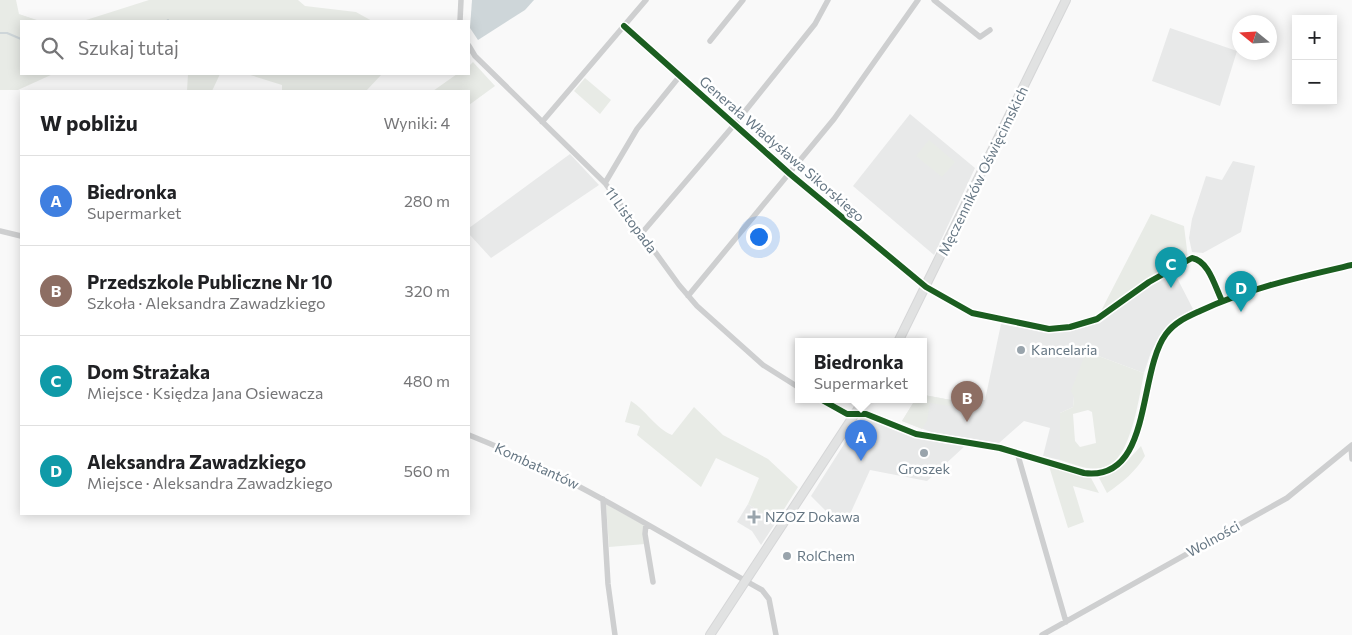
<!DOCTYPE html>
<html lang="pl">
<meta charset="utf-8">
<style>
body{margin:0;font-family:Commissioner,sans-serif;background:#f2f2f2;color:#202124}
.controls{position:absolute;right:15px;top:15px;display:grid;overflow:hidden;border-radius:0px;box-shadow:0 2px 12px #0003}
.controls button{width:45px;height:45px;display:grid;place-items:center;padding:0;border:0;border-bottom:1px solid #e0e0e0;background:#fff;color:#202124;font:25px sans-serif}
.compass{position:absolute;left:1232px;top:15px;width:45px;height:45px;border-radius:50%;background:#fff;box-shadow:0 2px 12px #0003;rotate:288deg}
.you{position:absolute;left:758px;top:236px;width:18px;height:18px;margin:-12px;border:4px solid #fff;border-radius:50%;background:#1a73e8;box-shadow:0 0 0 8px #1a73e833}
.badge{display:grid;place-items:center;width:32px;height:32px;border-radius:50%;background:#565c61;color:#fff;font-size:16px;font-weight:700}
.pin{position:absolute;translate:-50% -41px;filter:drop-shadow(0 1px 2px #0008)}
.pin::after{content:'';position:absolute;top:26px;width:18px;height:15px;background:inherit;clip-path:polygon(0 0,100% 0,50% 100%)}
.popup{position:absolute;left:795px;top:338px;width:132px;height:65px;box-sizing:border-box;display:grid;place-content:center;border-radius:0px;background:#fff;filter:drop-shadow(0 1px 4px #0005);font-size:16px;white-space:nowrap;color:#757577}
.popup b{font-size:19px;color:#202124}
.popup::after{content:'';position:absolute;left:50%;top:100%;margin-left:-10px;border:10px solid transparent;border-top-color:#fff}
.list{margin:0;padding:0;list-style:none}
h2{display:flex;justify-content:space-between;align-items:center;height:65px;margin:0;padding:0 20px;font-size:21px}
h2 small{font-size:16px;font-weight:400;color:#757577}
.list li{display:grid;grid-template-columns:32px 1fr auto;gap:15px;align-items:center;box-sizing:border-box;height:90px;padding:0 20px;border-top:1px solid #e0e0e0}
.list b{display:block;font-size:19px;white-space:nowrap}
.list p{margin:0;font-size:16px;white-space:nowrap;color:#757577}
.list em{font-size:16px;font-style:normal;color:#757577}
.icon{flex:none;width:28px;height:28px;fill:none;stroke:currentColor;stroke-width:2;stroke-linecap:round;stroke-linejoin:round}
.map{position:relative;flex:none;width:1352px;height:635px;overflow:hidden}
.search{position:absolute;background:#fff;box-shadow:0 2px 12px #0003;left:20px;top:20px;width:450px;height:55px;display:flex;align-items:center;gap:12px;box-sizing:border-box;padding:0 18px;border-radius:0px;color:#757577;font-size:19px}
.panel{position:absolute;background:#fff;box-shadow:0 2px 12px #0003;left:20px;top:90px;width:450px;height:425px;border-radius:0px}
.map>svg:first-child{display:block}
.built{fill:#e8e9e9}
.green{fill:#e8ebe6;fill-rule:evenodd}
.water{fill:#ced6d9}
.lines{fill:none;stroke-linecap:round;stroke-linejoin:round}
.stream{stroke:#ced6d9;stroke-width:2}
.major-casing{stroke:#d5d6d7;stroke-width:10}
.minor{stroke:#cecfd0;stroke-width:5.5}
.major{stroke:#e1e2e2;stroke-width:8}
.cycleway-casing{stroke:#fff;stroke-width:9}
.cycleway{stroke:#1b5e20;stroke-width:6}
.poi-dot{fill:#99a4ac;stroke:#fff;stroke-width:2}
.labels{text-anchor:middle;stroke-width:5;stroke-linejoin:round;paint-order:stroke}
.street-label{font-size:14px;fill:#657683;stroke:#fff}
.poi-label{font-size:14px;fill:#657683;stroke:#fff;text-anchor:start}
</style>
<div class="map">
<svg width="1352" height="635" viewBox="0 0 1352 635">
<rect width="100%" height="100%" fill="#f9f9f9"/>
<!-- built -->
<path class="built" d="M1170,28L1237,51L1220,106L1152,81Z
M910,114L975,168L934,255L853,186Z
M570,154L599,185L491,258L469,234V228Z
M1233,161L1255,166L1241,232L1203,253L1192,252L1189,238L1192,219L1206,176L1222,180Z
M1174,272L1193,309L1173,320L1162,332L1151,352L1144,373L1093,354L1074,397L1073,407L1060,413V460L1043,456L1050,428L1024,421L999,443L931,432L902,421L915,400H924V395L951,400H985L1001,324L1048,333L1071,331L1100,323L1150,285Z
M862,416L914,437L947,444L966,445L927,481L870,470L846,523L829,514L811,496Z
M748,504L776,522L761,545L752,531L737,522Z"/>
<!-- green -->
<path class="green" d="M0,0H16L19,14L40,21H21V74H53L18,90H0Z
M149,0H298L305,6L356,12L372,21H83Z
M473,62L495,86L469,105V91H433L457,74H469V66Z
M188,74H220L212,91H187Z
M247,74H382L366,91H282V85Z
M585,78L611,100L600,114L574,91Z
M929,140L955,162L942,177L916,156Z
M1151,214L1184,226L1188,258L1148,278L1101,311Z
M1093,354L1144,373C1139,397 1131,460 1105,467C1090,472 1074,464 1060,460V413L1073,407L1074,397L1071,391L1084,357ZM1088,410L1092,412L1096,443L1080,447L1075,441L1073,414Z
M924,395L951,400L950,406L930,403L927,421L922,429L902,421L915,400H924Z
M631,401C647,411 654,427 672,435L694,407L723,435L768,459L798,487L776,522L748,504L759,478L716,458L701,487L637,435L640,426L625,422Z
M1141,446L1145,456C1135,472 1123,482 1107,493L1098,476C1118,473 1127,461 1141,446Z
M1049,466L1091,478L1099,493L1073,486L1084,522L1068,528Z
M606,504L644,525L645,544L609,547Z"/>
<!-- water -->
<path class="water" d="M472,0H534L525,10L478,40L470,28Z"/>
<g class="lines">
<!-- stream -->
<path class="stream" d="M167,21L168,20
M0,33H7L21,39"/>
<!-- major casing -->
<g class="major-casing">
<path id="major" d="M898,342L1066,0
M710,635L864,400"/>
</g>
<!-- minor -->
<path class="minor" d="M934,0L980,37L990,30
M460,21L461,0
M624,26L790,174L926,287L972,313L1049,329L1070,327L1097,319L1149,282L1192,258C1209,261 1215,287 1222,301
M710,41L743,0
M469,46L475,56L605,183L679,285L697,306L763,365L798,387
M542,122L646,0
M605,183L637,129L679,77
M0,231L21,236
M641,234L734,125L815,24L828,0
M688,296L834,119L918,0
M822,400L847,414H866L916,434L1000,448L1084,473C1153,482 1137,373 1166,334C1175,322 1187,317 1200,311C1249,288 1300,277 1352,265
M469,435C572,476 665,536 762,590L769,599L776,635
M1351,446L1352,459
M1017,452L1066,622
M603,499L608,584L615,635
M646,524L645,534L653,582
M1042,635L1287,498L1352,445"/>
<!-- major -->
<use href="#major" class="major"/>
<!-- cycleway casing -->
<g class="cycleway-casing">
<path id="cycleway" d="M624,26L790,174L926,287L972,313L1049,329L1070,327L1097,319L1149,282L1192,258C1209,261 1215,287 1222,301
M822,400L847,414H866L916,434L1000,448L1084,473C1153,482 1137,373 1166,334C1175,322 1187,317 1200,311C1249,288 1300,277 1352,265"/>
</g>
<!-- cycleway -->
<use href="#cycleway" class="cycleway"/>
</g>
<!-- markers -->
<g class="poi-dot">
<circle cx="1021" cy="350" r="5"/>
<circle cx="924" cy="453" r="5"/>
<path d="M751.5 509.5h5v5h5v5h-5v5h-5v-5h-5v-5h5z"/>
<circle cx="787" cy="556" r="5"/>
</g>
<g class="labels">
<!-- street labels -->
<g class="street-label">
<text transform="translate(782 149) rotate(41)" y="5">Generała Władysława Sikorskiego</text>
<text transform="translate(983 171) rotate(-64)" y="5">Męczenników Oświęcimskich</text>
<text transform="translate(631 220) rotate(54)" y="5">11 Listopada</text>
<text transform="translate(537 466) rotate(25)" y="5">Kombatantów</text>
<text transform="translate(1213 539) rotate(-29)" y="5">Wolności</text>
</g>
<!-- poi labels -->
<g class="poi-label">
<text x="1031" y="355">Kancelaria</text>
<text x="924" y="474" text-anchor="middle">Groszek</text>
<text x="765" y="522">NZOZ Dokawa</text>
<text x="797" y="561">RolChem</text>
</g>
</g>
</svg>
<div class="controls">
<button>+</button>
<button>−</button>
</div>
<svg class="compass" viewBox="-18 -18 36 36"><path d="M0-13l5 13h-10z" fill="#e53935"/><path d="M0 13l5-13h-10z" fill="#757577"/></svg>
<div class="you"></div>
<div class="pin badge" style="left:861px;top:461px;background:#3f7fe0">A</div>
<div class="popup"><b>Biedronka</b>Supermarket</div>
<div class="pin badge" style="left:967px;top:422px;background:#8d6e63">B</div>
<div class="pin badge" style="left:1171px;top:288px;background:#0f9aa8">C</div>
<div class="pin badge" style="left:1241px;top:312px;background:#0f9aa8">D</div>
<div class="search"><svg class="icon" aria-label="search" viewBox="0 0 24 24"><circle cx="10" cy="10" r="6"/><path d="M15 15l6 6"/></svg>Szukaj tutaj</div>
<section class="panel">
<h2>W pobliżu<small>Wyniki: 4</small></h2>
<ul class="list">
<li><span class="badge" style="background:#3f7fe0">A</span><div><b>Biedronka</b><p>Supermarket</p></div><em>280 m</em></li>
<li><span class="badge" style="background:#8d6e63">B</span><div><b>Przedszkole Publiczne Nr 10</b><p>Szkoła · Aleksandra Zawadzkiego</p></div><em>320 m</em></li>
<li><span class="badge" style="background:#0f9aa8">C</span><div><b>Dom Strażaka</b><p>Miejsce · Księdza Jana Osiewacza</p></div><em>480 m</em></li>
<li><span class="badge" style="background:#0f9aa8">D</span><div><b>Aleksandra Zawadzkiego</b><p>Miejsce · Aleksandra Zawadzkiego</p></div><em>560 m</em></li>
</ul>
</section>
</div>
